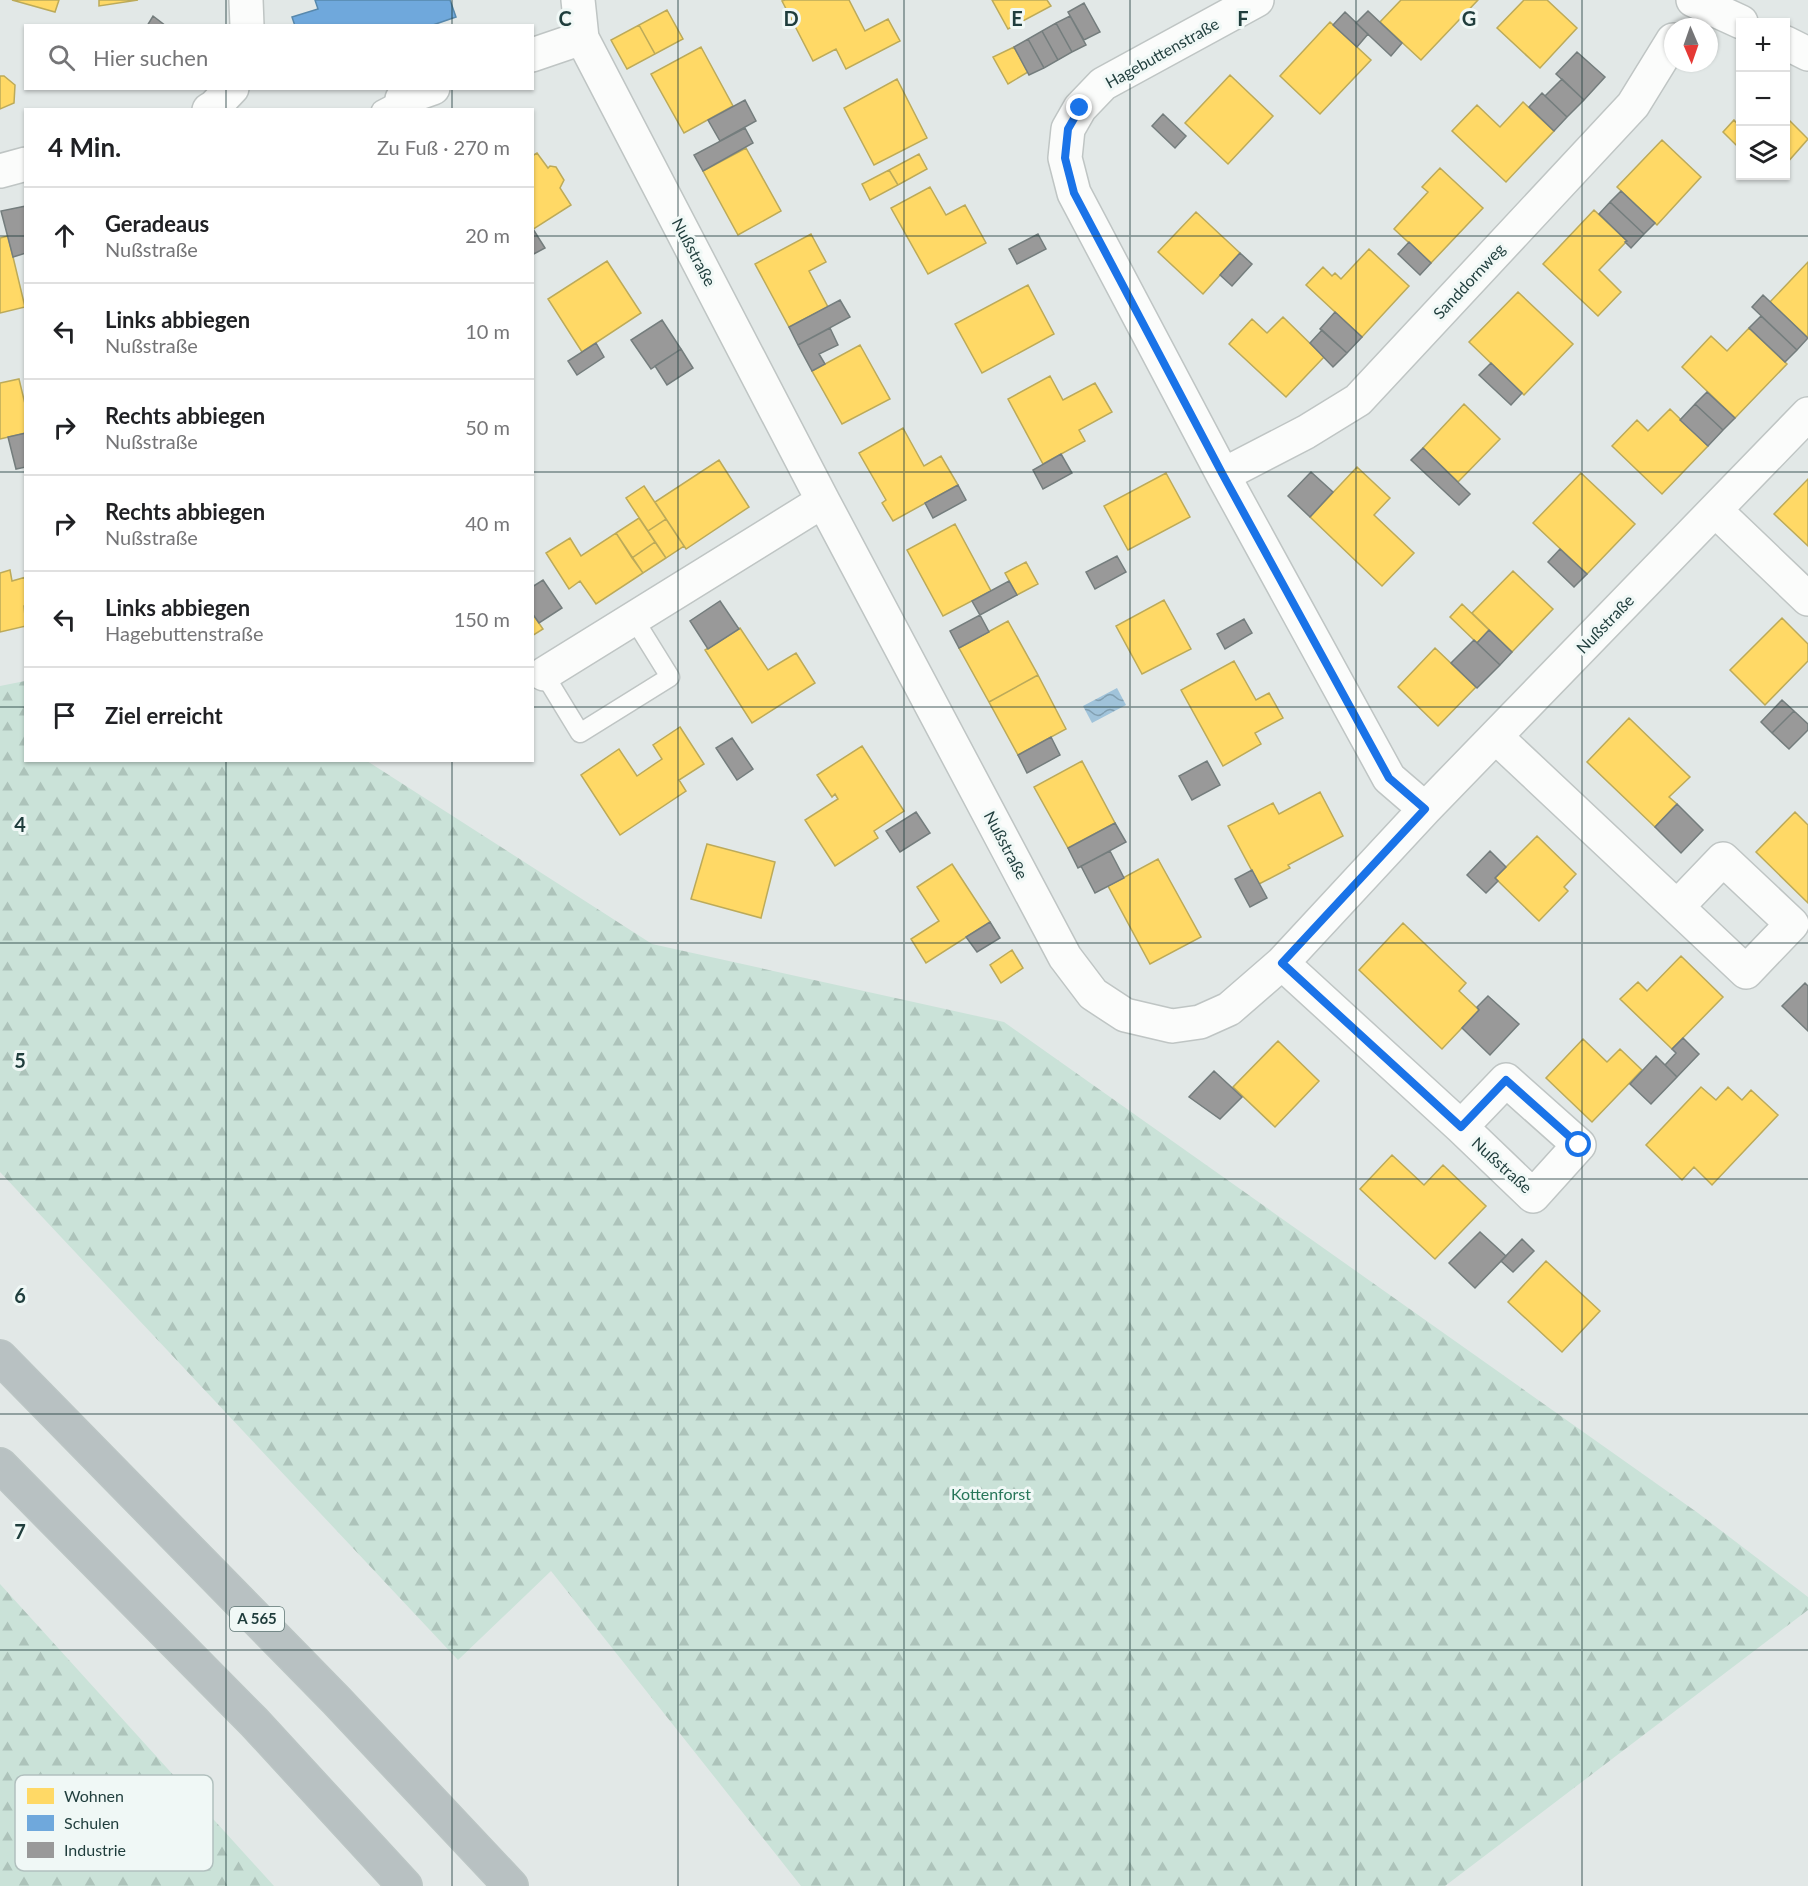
<!DOCTYPE html>
<html lang="de">
<meta charset="utf-8">
<style>
body{margin:0;font-family:Lato,sans-serif;background:#f2f2f2;color:#202124}
.controls{position:absolute;right:18px;top:18px;display:grid;overflow:hidden;border-radius:0px;box-shadow:0 2px 4px #0004}
.controls button{width:54px;height:54px;display:grid;place-items:center;padding:0;border:0;border-bottom:2px solid #e0e0e0;background:#fff;color:#202124;font:30px sans-serif}
.compass{position:absolute;left:1664px;top:18px;width:54px;height:54px;border-radius:50%;background:#fff;box-shadow:0 2px 4px #0004;rotate:178deg}
.stop{position:absolute;width:18px;height:18px;margin:-14px;border:4px solid #1a73e8;border-radius:50%;background:#fff}
.stop.end{background:#1a73e8;border-color:#fff;box-shadow:0 2px 6px #0008}
.list{margin:0;padding:0;list-style:none}
h2{display:flex;justify-content:space-between;align-items:center;height:78px;margin:0;padding:0 24px;font-size:26px}
h2 small{font-size:20px;font-weight:400;color:#757577}
.list li{display:grid;grid-template-columns:39px 1fr auto;gap:18px;align-items:center;box-sizing:border-box;height:96px;padding:0 24px;border-top:2px solid #e0e0e0}
.list b{display:block;font-size:22px;white-space:nowrap}
.list p{margin:0;font-size:20px;white-space:nowrap;color:#757577}
.list em{font-size:20px;font-style:normal;color:#757577}
.icon{flex:none;width:33px;height:33px;fill:none;stroke:currentColor;stroke-width:2;stroke-linecap:round;stroke-linejoin:round}
.map{position:relative;flex:none;width:1808px;height:1886px;overflow:hidden}
.search{position:absolute;background:#fff;box-shadow:0 2px 4px #0004;left:24px;top:24px;width:510px;height:66px;display:flex;align-items:center;gap:15px;box-sizing:border-box;padding:0 21px;border-radius:0px;color:#757577;font-size:22px}
.panel{position:absolute;background:#fff;box-shadow:0 2px 4px #0004;left:24px;top:108px;width:510px;height:654px;border-radius:0px}
.map>svg:first-child{display:block}
.forest{fill:url(#forest-firs)}
.water{fill:url(#water-waves)}
.homes{fill:#ffd966;stroke:#bcaa59;stroke-width:1.5}
.schools{fill:#6fa8dc;stroke:#5788ac;stroke-width:1.5}
.industry{fill:#999;stroke:#747d7d;stroke-width:1.5}
.lines{fill:none;stroke-linecap:round;stroke-linejoin:round}
.lane-casing{stroke:#bfc5c4;stroke-width:21}
.street-casing{stroke:#bfc5c4;stroke-width:36}
.highway-casing{stroke:#bbc5c4;stroke-width:36}
.lane{stroke:#fbfcfb;stroke-width:18}
.street{stroke:#fbfcfb;stroke-width:33}
.highway{stroke:#b8c1c2;stroke-width:33}
.route{stroke:#1a73e8;stroke-width:8}
.grid{fill:none;stroke:#1f3d3c;stroke-width:1.5;stroke-opacity:0.55}
.labels{text-anchor:middle;stroke-width:6;stroke-linejoin:round;paint-order:stroke}
.shield{fill:#f0f8f6;stroke:#5e7574;stroke-width:1.5}
.shield-label{font-size:15px;font-weight:bold;fill:#1f3d3c}
.street-label{font-size:16px;fill:#1f3d3c;stroke:#f0f8f6}
.park-label{font-size:16px;fill:#277659;stroke:#f0f8f6}
.key{fill:#f0f8f6;stroke:#b1c0be;stroke-width:1.5}
.key-label{font-size:16px;fill:#1f3d3c}
.grid-label{font-size:20px;text-anchor:middle;font-weight:bold;fill:#1f3d3c;stroke:#f0f8f6;stroke-width:6;stroke-linejoin:round;paint-order:stroke}
</style>
<div class="map">
<svg width="1808" height="1886" viewBox="0 0 1808 1886">
<defs>
<pattern id="forest-firs" width="22" height="20" patternUnits="userSpaceOnUse" patternTransform="scale(1.5)"><rect width="22" height="20" fill="#cae2d8"/><path d="M5 1l3.5 6h-7zM16 11l3.5 6h-7z" fill="#adc3ba"/></pattern>
<pattern id="water-waves" width="16" height="10" patternUnits="userSpaceOnUse" patternTransform="scale(1.5)"><rect width="16" height="10" fill="#a0c3da"/><path d="M0 5q4-4 8 0t8 0" fill="none" stroke="#82a0b2"/></pattern>
</defs>
<rect width="100%" height="100%" fill="#e2e8e7"/>
<!-- forest -->
<path class="forest" d="M25,681L26,760L367,761L652,944L1004,1022L1698,1513L1808,1597V1610L1445,1886H801L551,1571L458,1660L0,1172V686Z
M0,1584L274,1886H0Z"/>
<!-- water -->
<path class="water" d="M1117,688L1126,705L1092,723L1083,706Z"/>
<!-- homes -->
<path class="homes" d="M12,0H59L55,12Z
M99,0H138L99,6Z
M785,0H849L865,31L888,19L900,41L846,69L836,49L813,61L782,1Z
M992,0H1047L1051,6L1008,29Z
M1401,0H1478L1421,60L1380,22Z
M1524,0H1547L1577,28L1540,68L1497,28Z
M667,10L683,39L655,54L639,25Z
M1330,22L1371,60L1320,114L1280,76Z
M639,25L655,54L627,69L611,40Z
M701,47L733,106L684,133L651,74Z
M1014,47L1028,72L1008,84L993,57Z
M1230,75L1273,116L1228,164L1185,123Z
M0,76H4L15,85L14,103L0,109Z
M897,79L927,138L874,165L844,108Z
M1523,102L1554,131L1506,182L1452,131L1477,105L1500,127Z
M1786,117L1808,139L1786,164Z
M1734,120L1740,127V140L1736,145L1723,132Z
M1662,140L1701,177L1657,225L1617,187Z
M746,148L781,211L738,235L703,171Z
M537,153L548,168L550,166L556,167L564,180L560,188L571,205L532,230V156Z
M919,154L927,169L898,185L889,170Z
M1440,168L1483,208L1431,263L1394,229L1428,192L1422,187Z
M889,170L898,185L870,200L862,184Z
M930,187L946,215L965,205L986,243L928,274L891,208Z
M1594,210L1627,241L1599,270L1621,292L1598,316L1543,264Z
M1196,212L1240,253L1203,294L1158,252Z
M811,234L826,262L809,271L828,307L789,327L755,264Z
M8,236L25,307L0,313V238Z
M1369,249L1409,286L1362,337L1306,285L1323,267L1332,276L1335,273L1341,279Z
M607,261L641,313L582,352L548,299Z
M1808,262V338L1770,302Z
M1028,285L1054,334L982,373L955,324Z
M1518,292L1573,344L1524,395L1469,342Z
M1283,317L1324,357L1286,397L1229,344L1252,319L1267,333Z
M1749,328L1787,364L1735,418L1682,367L1711,336L1727,351Z
M860,345L890,399L842,424L812,371Z
M1050,376L1063,400L1095,383L1112,412L1079,430L1085,441L1043,464L1008,399Z
M19,379L26,408V433L0,439V383Z
M1464,404L1500,439L1458,482L1423,448Z
M1670,409L1708,446L1662,494L1612,446L1637,420L1648,431Z
M903,428L924,466L941,456L958,485L893,521L882,503L886,500L859,453Z
M719,460L749,507L686,549L655,502Z
M1357,467L1390,498L1374,515L1414,553L1382,586L1310,517Z
M1166,473L1190,517L1128,550L1104,506Z
M1581,473L1635,524L1587,574L1533,523Z
M1808,479V546L1774,514Z
M644,486L666,519L648,531L626,498Z
M639,518L655,542L632,558L616,533Z
M666,519L684,546L666,558L648,531Z
M955,524L991,591L943,616L907,550Z
M616,533L643,573L596,604L580,581L569,589L546,553L570,538L581,556Z
M655,542L666,558L643,573L632,558Z
M1026,562L1038,584L1017,595L1005,573Z
M10,570L12,581L26,577V605L24,606L26,626L0,632V573Z
M1513,571L1553,609L1512,652L1472,613Z
M1164,600L1191,649L1142,674L1116,626Z
M1462,604L1489,630L1477,643L1450,617Z
M532,613L543,629L532,636Z
M1782,618L1808,644V661L1765,705L1730,670Z
M1008,621L1038,675L989,702L959,648Z
M740,628L768,670L796,653L815,683L752,723L705,650Z
M1435,648L1476,687L1438,726L1398,687Z
M1234,661L1256,700L1269,693L1283,718L1255,733L1261,744L1223,766L1181,690Z
M1038,675L1066,729L1018,755L989,702Z
M1629,718L1690,777L1669,797L1677,804L1655,827L1587,762Z
M680,727L704,764L679,780L686,791L620,835L581,775L619,749L637,776L662,759L653,745Z
M862,746L904,811L874,831L878,838L835,866L805,820L838,799L835,794L832,797L817,775Z
M1082,761L1115,823L1068,848L1034,787Z
M1320,792L1343,836L1288,865L1290,868L1259,884L1228,826L1273,803L1279,814Z
M1795,812L1808,825V903L1756,852Z
M1537,836L1576,874L1564,887L1568,891L1539,921L1495,878Z
M707,844L775,862L761,918L691,899Z
M1158,859L1201,937L1150,964L1108,886Z
M952,864L990,922L926,963L911,939L939,921L917,887Z
M1403,923L1466,983L1459,991L1479,1010L1442,1049L1359,970Z
M1012,950L1023,968L1001,983L990,965Z
M1681,956L1723,997L1672,1049L1620,999L1638,982L1647,991Z
M1583,1039L1607,1062L1620,1049L1642,1070L1592,1122L1546,1078Z
M1278,1041L1319,1081L1275,1127L1233,1087Z
M1701,1087L1716,1100L1728,1087L1742,1100L1751,1090L1778,1115L1712,1185L1694,1167L1682,1180L1646,1145Z
M1392,1155L1424,1185L1443,1165L1486,1206L1435,1259L1360,1189Z
M1546,1261L1600,1311L1562,1352L1508,1302Z"/>
<!-- schools -->
<path class="schools" d="M315,0H450L456,17L430,26H295L292,17L318,9Z"/>
<!-- industry -->
<path class="industry" d="M1084,3L1100,32L1084,40L1068,12Z
M1368,11L1402,43L1391,56L1356,23Z
M1345,12L1368,34L1357,47L1333,25Z
M153,16L166,26H147Z
M1070,16L1086,45L1072,52L1056,23Z
M1056,23L1072,52L1058,60L1042,31Z
M1042,31L1058,60L1044,68L1028,39Z
M1028,39L1044,68L1029,75L1014,47Z
M1577,52L1605,77L1584,100L1556,74Z
M1562,79L1584,100L1567,117L1545,96Z
M1542,93L1567,117L1554,131L1529,107Z
M745,100L756,121L720,141L708,120Z
M1163,114L1186,136L1175,148L1152,126Z
M745,128L753,143L703,171L694,155Z
M1621,191L1655,223L1644,234L1610,202Z
M1610,202L1644,234L1631,248L1625,242L1627,241L1599,214Z
M26,206V253L13,257L1,211Z
M533,229L545,248L532,255V230Z
M1038,234L1046,249L1017,264L1009,249Z
M1409,242L1431,263L1420,275L1398,254Z
M1240,253L1252,264L1232,286L1220,275Z
M1763,295L1808,338L1797,350L1752,307Z
M840,300L850,317L798,345L789,327Z
M1335,312L1362,337L1347,353L1320,329Z
M1761,316L1797,350L1785,362L1749,328Z
M662,320L681,349L651,369L631,340Z
M830,328L838,345L819,354L825,364L812,371L798,345Z
M1322,330L1347,353L1333,367L1310,343Z
M596,343L604,357L577,375L568,361Z
M681,349L693,368L667,385L655,366Z
M1491,363L1522,393L1511,405L1479,375Z
M1707,392L1735,418L1723,430L1695,404Z
M1695,404L1723,430L1708,446L1680,420Z
M26,433V467L16,469L8,437Z
M1423,448L1470,494L1459,505L1411,460Z
M1061,454L1072,473L1043,489L1033,470Z
M1311,472L1333,492L1310,517L1288,496Z
M958,485L966,500L933,518L925,503Z
M1560,549L1587,574L1574,587L1548,562Z
M1117,556L1126,572L1095,589L1086,572Z
M543,580L562,608L539,623L532,613V587Z
M1009,581L1017,595L980,615L972,601Z
M720,601L739,629L708,649L690,621Z
M980,615L989,632L959,648L950,631Z
M1244,619L1252,633L1225,649L1217,634Z
M1489,630L1512,652L1500,665L1477,643Z
M1474,640L1500,665L1477,688L1451,663Z
M1782,700L1794,711L1772,733L1761,722Z
M1794,711L1808,724V730L1789,749L1772,733Z
M1051,737L1060,755L1027,773L1018,755Z
M732,738L753,769L737,780L716,748Z
M1207,761L1220,785L1192,800L1179,776Z
M1677,804L1703,830L1681,853L1655,827Z
M916,812L930,833L900,852L886,831Z
M1115,823L1126,842L1078,868L1068,848Z
M1110,851L1124,878L1095,893L1081,866Z
M1490,851L1506,867L1495,878L1498,881L1486,893L1467,875Z
M1252,870L1267,898L1250,907L1235,879Z
M990,922L1000,938L977,952L966,937Z
M1805,983L1808,986V1031L1782,1006Z
M1488,996L1519,1024L1490,1055L1462,1028L1479,1010L1477,1007Z
M1683,1038L1699,1054L1677,1077L1665,1065L1676,1053L1672,1049Z
M1656,1056L1677,1077L1651,1104L1630,1084Z
M1214,1071L1242,1097L1220,1119L1189,1097Z
M1480,1232L1506,1256L1475,1288L1449,1263Z
M1522,1239L1534,1251L1513,1272L1501,1261Z"/>
<g class="lines">
<!-- lane casing -->
<g class="lane-casing">
<path id="lane" d="M381,110L402,99
M544,674L580,733L670,677L634,619"/>
</g>
<!-- street casing -->
<g class="street-casing">
<path id="street" d="M246,0L247,26
M578,0L582,38L823,501L1065,957L1093,994L1125,1015L1172,1026L1200,1022L1229,1009L1282,963L1425,809L1808,414
M1257,0L1103,84L1080,108L1068,129L1065,158L1074,193L1223,475L1389,778L1425,809
M1693,0L1741,22
M1786,43L1808,54
M532,55L582,38
M402,99L433,88
M209,110L214,107L232,88
M0,171L26,164
M1223,475L1306,432L1358,400L1633,105L1673,40
M1715,510L1808,599
M544,674L823,501
M1496,737L1677,907
M1723,859L1792,924L1746,972L1677,907Z
M1282,963L1461,1127
M1506,1080L1579,1145L1533,1196L1461,1127Z"/>
</g>
<!-- highway casing -->
<g class="highway-casing">
<path id="highway" d="M0,1357L336,1700L511,1886
M0,1465L254,1722L405,1886"/>
</g>
<!-- lane -->
<use href="#lane" class="lane"/>
<!-- street -->
<use href="#street" class="street"/>
<!-- highway -->
<use href="#highway" class="highway"/>
</g>
<g class="lines">
<!-- route -->
<path class="route" d="M1080,108L1068,129L1065,158L1074,193L1223,475L1389,778L1425,809L1282,963L1461,1127L1506,1080L1579,1145"/>
</g>
<!-- grid -->
<path class="grid" d="M226,0V26M452,0V26M678,0V1886M904,0V1886M1130,0V1886M1356,0V1886M1582,0V1886M226,88V110M452,88V110M0,236H26M532,236H1808M0,472H26M532,472H1808M0,707H26M532,707H1808M226,760V1886M452,760V1886M0,943H1808M0,1179H1808M0,1414H1808M0,1650H1808"/>
<g class="labels">
<!-- shield labels -->
<rect class="shield" x="230" y="1607" width="54" height="24" rx="4.5"/>
<g class="shield-label">
<text x="257" y="1624">A 565</text>
</g>
<!-- street labels -->
<g class="street-label">
<text transform="translate(1162 53) rotate(-29)" y="6">Hagebuttenstraße</text>
<text transform="translate(694 252) rotate(62)" y="6">Nußstraße</text>
<text transform="translate(1469 281) rotate(-47)" y="6">Sanddornweg</text>
<text transform="translate(1605 624) rotate(-46)" y="6">Nußstraße</text>
<text transform="translate(1006 845) rotate(62)" y="6">Nußstraße</text>
<text transform="translate(1502 1165) rotate(42)" y="6">Nußstraße</text>
</g>
<!-- park labels -->
<g class="park-label">
<text x="991" y="1500">Kottenforst</text>
</g>
</g>
<!-- legend -->
<rect x="15" y="1775" width="198" height="96" rx="9" class="key"/>
<rect x="27" y="1788" width="27" height="16" fill="#ffd966"/>
<rect x="27" y="1815" width="27" height="16" fill="#6fa8dc"/>
<rect x="27" y="1842" width="27" height="16" fill="#999"/>
<g class="key-label">
<text x="64" y="1802">Wohnen</text>
<text x="64" y="1829">Schulen</text>
<text x="64" y="1856">Industrie</text>
</g>
<g class="grid-label">
<text x="565" y="26">C</text>
<text x="791" y="26">D</text>
<text x="1017" y="26">E</text>
<text x="1243" y="26">F</text>
<text x="1469" y="26">G</text>
<text x="20" y="832">4</text>
<text x="20" y="1068">5</text>
<text x="20" y="1303">6</text>
<text x="20" y="1539">7</text>
</g>
</svg>
<div class="controls">
<button>+</button>
<button>−</button>
<button><svg class="icon" aria-label="layers" viewBox="0 0 24 24"><path d="M12 4l9 5-9 5-9-5zM3 14l9 5 9-5"/></svg></button>
</div>
<svg class="compass" viewBox="-18 -18 36 36"><path d="M0-13l5 13h-10z" fill="#e53935"/><path d="M0 13l5-13h-10z" fill="#757577"/></svg>
<div class="stop" style="left:1579px;top:1145px"></div>
<div class="stop end" style="left:1080px;top:108px"></div>
<div class="search"><svg class="icon" aria-label="search" viewBox="0 0 24 24"><circle cx="10" cy="10" r="6"/><path d="M15 15l6 6"/></svg>Hier suchen</div>
<section class="panel">
<h2>4 Min.<small>Zu Fuß · 270 m</small></h2>
<ul class="list">
<li><svg class="icon" aria-label="ahead" viewBox="0 0 24 24"><path d="M12 20V5M6 11l6-6 6 6"/></svg><div><b>Geradeaus</b><p>Nußstraße</p></div><em>20 m</em></li>
<li><svg class="icon" aria-label="left" viewBox="0 0 24 24"><path d="M17 20v-9H6M10 6l-5 5 5 5"/></svg><div><b>Links abbiegen</b><p>Nußstraße</p></div><em>10 m</em></li>
<li><svg class="icon" aria-label="right" viewBox="0 0 24 24"><path d="M7 20v-9h11M14 6l5 5-5 5"/></svg><div><b>Rechts abbiegen</b><p>Nußstraße</p></div><em>50 m</em></li>
<li><svg class="icon" aria-label="right" viewBox="0 0 24 24"><path d="M7 20v-9h11M14 6l5 5-5 5"/></svg><div><b>Rechts abbiegen</b><p>Nußstraße</p></div><em>40 m</em></li>
<li><svg class="icon" aria-label="left" viewBox="0 0 24 24"><path d="M17 20v-9H6M10 6l-5 5 5 5"/></svg><div><b>Links abbiegen</b><p>Hagebuttenstraße</p></div><em>150 m</em></li>
<li><svg class="icon" aria-label="arrive" viewBox="0 0 24 24"><path d="M6 21V4h12l-3 4 3 4H6"/></svg><div><b>Ziel erreicht</b></div></li>
</ul>
</section>
</div>
